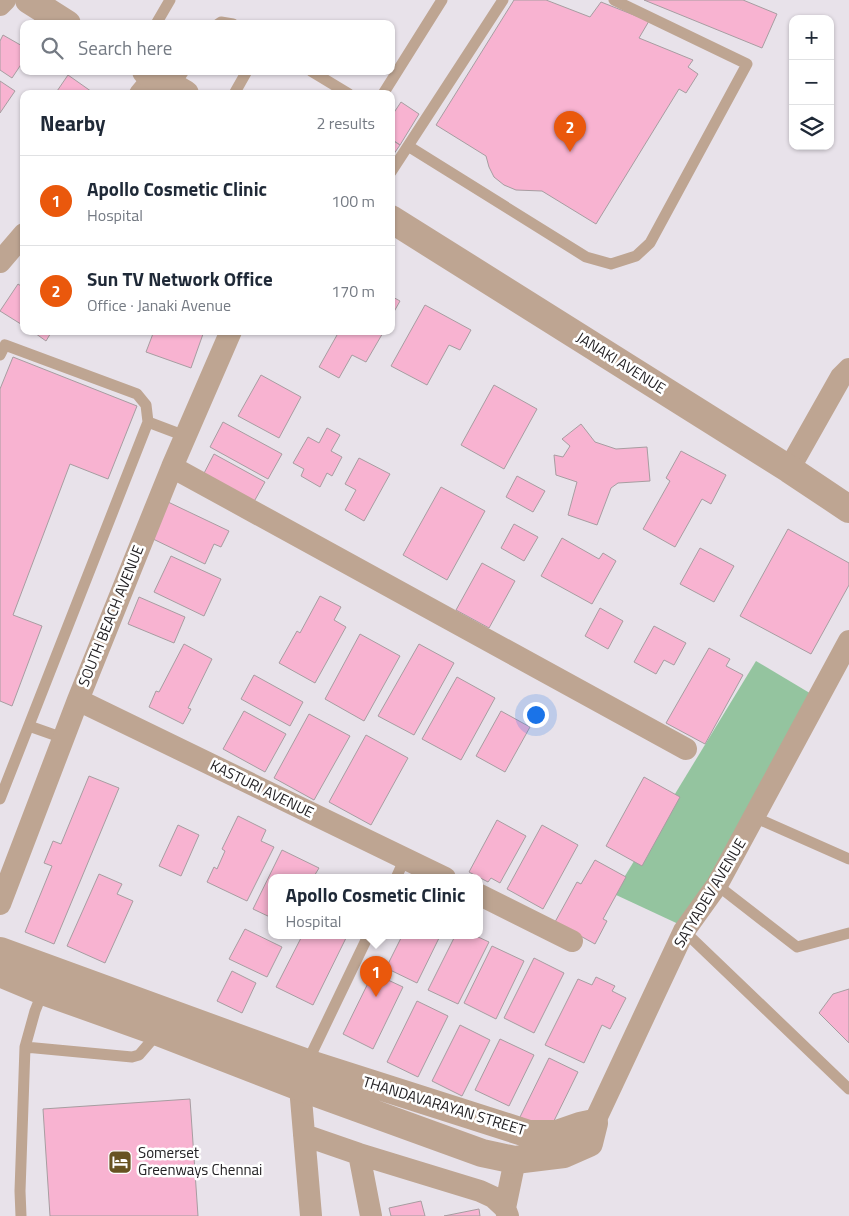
<!DOCTYPE html>
<meta charset="utf-8">
<style>
body{margin:0;font-family:"Titillium Web",sans-serif;background:#f2f2f3;color:#1f2937}
.controls{position:absolute;right:15px;top:15px;display:grid;overflow:hidden;border-radius:10px;box-shadow:0 1px 4px #0004}
.controls button{width:45px;height:45px;display:grid;place-items:center;padding:0;border:0;border-bottom:1px solid #e0e1e3;background:#fff;color:#1f2937;font:25px sans-serif}
.you{position:absolute;left:535px;top:714px;width:18px;height:18px;margin:-12px;border:4px solid #fff;border-radius:50%;background:#1a73e8;box-shadow:0 0 0 8px #1a73e833}
.badge{display:grid;place-items:center;width:32px;height:32px;border-radius:50%;background:#ea580c;color:#fff;font-size:16px;font-weight:700}
.pin{position:absolute;translate:-50% -41px;filter:drop-shadow(0 1px 2px #0008)}
.pin::after{content:'';position:absolute;top:26px;width:18px;height:15px;background:inherit;clip-path:polygon(0 0,100% 0,50% 100%)}
.popup{position:absolute;left:268px;top:874px;width:215px;height:65px;box-sizing:border-box;display:grid;place-content:center;border-radius:10px;background:#fff;filter:drop-shadow(0 1px 4px #0005);font-size:16px;white-space:nowrap;color:#747a83}
.popup b{font-size:19px;color:#1f2937}
.popup::after{content:'';position:absolute;left:50%;top:100%;margin-left:-10px;border:10px solid transparent;border-top-color:#fff}
.list{margin:0;padding:0;list-style:none}
h2{display:flex;justify-content:space-between;align-items:center;height:65px;margin:0;padding:0 20px;font-size:21px}
h2 small{font-size:16px;font-weight:400;color:#747a83}
.list li{display:grid;grid-template-columns:32px 1fr auto;gap:15px;align-items:center;box-sizing:border-box;height:90px;padding:0 20px;border-top:1px solid #e0e1e3}
.list b{display:block;font-size:19px;white-space:nowrap}
.list p{margin:0;font-size:16px;white-space:nowrap;color:#747a83}
.list em{font-size:16px;font-style:normal;color:#747a83}
.icon{flex:none;width:28px;height:28px;fill:none;stroke:currentColor;stroke-width:2;stroke-linecap:round;stroke-linejoin:round}
.map{position:relative;flex:none;width:849px;height:1216px;overflow:hidden}
.search{position:absolute;background:#fff;box-shadow:0 1px 4px #0004;left:20px;top:20px;width:375px;height:55px;display:flex;align-items:center;gap:12px;box-sizing:border-box;padding:0 18px;border-radius:10px;color:#747a83;font-size:19px}
.panel{position:absolute;background:#fff;box-shadow:0 1px 4px #0004;left:20px;top:90px;width:375px;height:245px;border-radius:10px}
.map>svg:first-child{display:block}
.green{fill:#94c49f}
.building{fill:#f8b3d1;stroke:#a79da1}
.lines{fill:none;stroke-linecap:round;stroke-linejoin:round}
.service{stroke:#bea592;stroke-width:11}
.minor{stroke:#bea592;stroke-width:22}
.tertiary{stroke:#bea592;stroke-width:28}
.labels{text-anchor:middle;stroke-width:5;stroke-linejoin:round;paint-order:stroke}
.street-label{font-size:15px;fill:#232124;stroke:#fff}
.poi-label{font-size:15px;fill:#232124;stroke:#fff;text-anchor:start}
</style>
<div class="map">
<svg width="849" height="1216" viewBox="0 0 849 1216">
<rect width="100%" height="100%" fill="#e8e2ea"/>
<!-- green -->
<path class="green" d="M756,661L813,695L687,928L614,894Z"/>
<!-- building -->
<path class="building" d="M514,0H546L590,17L601,2L649,21L639,38L693,60L688,67L698,74L686,93L679,89L596,224L542,191L516,190L504,185L494,177L489,167L486,156L436,125Z
M644,0H743L777,14L762,48Z
M3,35L24,47V60L12,78L0,70V41Z
M68,75L95,94H55Z
M0,81L15,91L0,113Z
M401,102L419,114L400,145L391,139V117Z
M391,139L400,145L391,158Z
M18,284L24,288V326L0,311Z
M391,296L400,301L391,317Z
M425,305L471,330L460,350L449,345L427,385L391,366Z
M32,331H52L46,341Z
M154,331H195L203,334L191,368L146,352Z
M331,331H384L366,362L352,355L339,378L319,367L337,335Z
M13,357L137,406L108,479L70,464L13,615L42,626L12,706L0,701V389Z
M261,375L301,397L279,438L238,416Z
M494,385L537,409L504,469L461,445Z
M223,422L282,454L268,479L210,447Z
M581,424L595,442L616,449L647,447L650,481L618,483L611,488L597,525L568,515L577,482L556,475L554,455L563,457L570,446L562,439Z
M327,428L340,435L331,451L342,457L332,476L327,473L320,487L301,476L304,469L293,463L308,437L319,443Z
M681,451L726,475L711,504L702,499L675,547L643,529L670,481L666,478Z
M214,454L265,482L251,507L201,479Z
M359,458L390,474L364,521L345,510L356,490L345,484Z
M517,476L545,491L533,512L506,497Z
M441,487L485,511L447,580L403,555Z
M168,502L229,531L221,547L214,544L205,564L151,538Z
M514,524L538,537L524,561L501,548Z
M788,529L849,563V585L811,654L740,616Z
M562,538L599,559L603,553L616,561L592,604L541,576Z
M700,548L734,566L714,602L680,584Z
M171,556L221,579L204,616L154,592Z
M482,563L515,581L489,628L456,610Z
M320,596L341,607L334,620L346,627L315,683L279,663L297,631L300,633Z
M139,597L185,617L174,643L128,624Z
M600,608L623,621L608,649L585,636Z
M654,626L686,643L674,665L664,660L656,674L634,662Z
M360,634L400,656L364,721L325,699Z
M184,644L212,659L188,708L191,709L183,724L149,707L156,691L159,692Z
M419,644L454,663L414,735L378,716Z
M709,648L730,659L726,666L743,675L705,744L666,723Z
M254,675L303,702L290,726L241,699Z
M457,677L495,698L461,760L422,739Z
M244,711L286,734L265,772L223,749Z
M501,711L530,727L505,772L476,756Z
M309,714L350,736L314,800L274,778Z
M366,735L408,758L371,825L329,802Z
M89,776L119,788L54,944L25,932L52,866L44,863L53,841L61,844Z
M644,777L680,797L642,866L606,846Z
M238,816L266,830L261,841L274,847L247,901L207,882L214,867L217,869L225,851L222,849Z
M497,820L526,836L500,883L491,878L488,882L469,872Z
M178,825L199,835L181,876L159,866Z
M542,825L578,845L543,909L507,889Z
M282,850L319,868L313,878H272V918L253,909Z
M595,860L626,877L603,919L607,921L595,944L555,922L577,882L581,884Z
M99,874L122,884L117,894L133,901L105,963L67,946Z
M245,929L282,947L267,977L229,959Z
M302,936H347L313,1005L276,987Z
M402,936H440L417,983L386,968Z
M455,936H476L489,942L458,1004L428,990Z
M492,946L524,961L496,1019L464,1003Z
M534,958L564,973L534,1033L504,1018Z
M232,971L256,983L242,1013L217,1001Z
M373,973L403,987L373,1049L343,1034Z
M596,977L615,986L612,991L626,998L610,1029L602,1025L584,1063L545,1045L578,979L592,985Z
M849,989V1043L819,1013L833,994Z
M417,1001L448,1016L418,1077L387,1062Z
M460,1025L490,1040L462,1096L432,1081Z
M500,1039L534,1055L509,1106L475,1090Z
M549,1058L578,1072L549,1131L520,1117Z
M190,1099L198,1216H50L43,1109Z
M421,1201L425,1216H391L389,1208Z
M479,1209L480,1216H444Z"/>
<g class="lines">
<!-- service -->
<path class="service" d="M156,24L170,0
M218,24L221,22L233,24
M311,71L349,94
M173,87L184,71
M234,94L247,71
M383,94L442,0
M408,146L586,257L611,264L636,256L650,243L747,64L614,0
M391,172L503,0
M0,355L5,345L137,394L146,405L148,422L0,799
M148,422L185,436
M29,726L63,738
M754,817L849,859
M396,878L405,858
M717,885L797,947L849,933
M684,931L849,1089
M25,1047L132,1057L139,1055L158,1033
M307,1063L368,936
M21,1216L20,1191L25,1047L35,1011L43,991"/>
<!-- minor -->
<path class="minor" d="M0,5L5,0
M140,94L155,76
M0,262L24,234
M172,467L686,749
M789,469L841,377L849,369
M78,700L445,878
M480,895L572,941
M0,904L78,700L172,467L231,331
M304,1073L300,1087L311,1216
M594,1123L684,931L717,885L849,641
M304,1135L359,1154L480,1191L493,1197L505,1208L508,1216
M359,1154L371,1216
M505,1208L515,1160"/>
<!-- tertiary -->
<path class="tertiary" d="M29,0L67,24
M146,71L185,94
M391,219L789,469L849,509
M0,951L307,1063L529,1134H557L580,1126L594,1123L589,1143L564,1154L515,1160L482,1153L300,1087L158,1032L43,991L0,973"/>
</g>
<!-- icons -->
<defs>
<g id="hotel-square" transform="scale(1.25)"><rect x="-9" y="-9" width="18" height="18" rx="4" fill="#675322" stroke="#fff"/><path d="M-6-4.5h1.5V1H6V5H4.5V3h-9V5H-6ZM-4 0a1.8 1.8 0 1 1 3.6 0ZM.5 0V-2.5h3Q6-2.5 6 0Z" fill="#fff"/></g>
</defs>
<g fill-rule="evenodd">
<use href="#hotel-square" x="120" y="1162"/>
</g>
<g class="labels">
<!-- street labels -->
<g class="street-label">
<text transform="translate(621 363) rotate(32)" y="5">JANAKI AVENUE</text>
<text transform="translate(111 616) rotate(-68)" y="5">SOUTH BEACH AVENUE</text>
<text transform="translate(262 789) rotate(26)" y="5">KASTURI AVENUE</text>
<text transform="translate(710 893) rotate(-59)" y="5">SATYADEV AVENUE</text>
<text transform="translate(444 1106) rotate(17)" y="5">THANDAVARAYAN STREET</text>
</g>
<!-- poi labels -->
<g class="poi-label">
<text x="138" y="1158">Somerset<tspan x="138" dy="17">Greenways Chennai</tspan></text>
</g>
</g>
</svg>
<div class="controls">
<button>+</button>
<button>−</button>
<button><svg class="icon" aria-label="layers" viewBox="0 0 24 24"><path d="M12 4l9 5-9 5-9-5zM3 14l9 5 9-5"/></svg></button>
</div>
<div class="you"></div>
<div class="pin badge" style="left:376px;top:997px">1</div>
<div class="popup"><b>Apollo Cosmetic Clinic</b>Hospital</div>
<div class="pin badge" style="left:570px;top:152px">2</div>
<div class="search"><svg class="icon" aria-label="search" viewBox="0 0 24 24"><circle cx="10" cy="10" r="6"/><path d="M15 15l6 6"/></svg>Search here</div>
<section class="panel">
<h2>Nearby<small>2 results</small></h2>
<ul class="list">
<li><span class="badge">1</span><div><b>Apollo Cosmetic Clinic</b><p>Hospital</p></div><em>100 m</em></li>
<li><span class="badge">2</span><div><b>Sun TV Network Office</b><p>Office · Janaki Avenue</p></div><em>170 m</em></li>
</ul>
</section>
</div>
